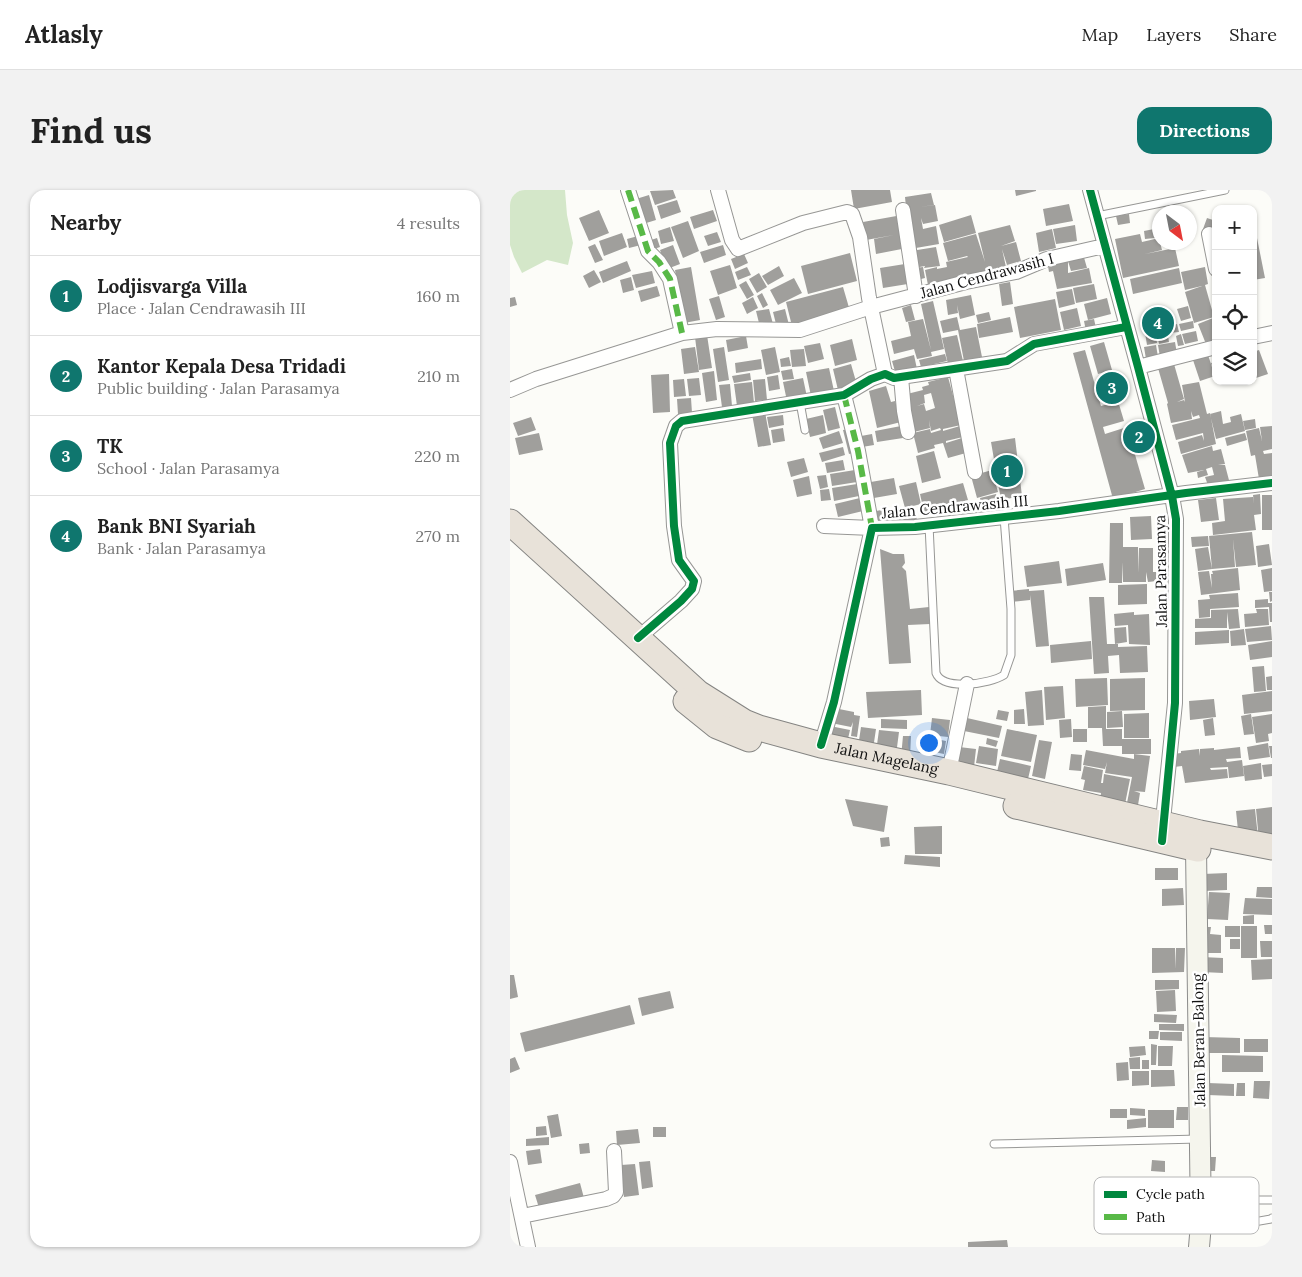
<!DOCTYPE html>
<meta charset="utf-8">
<style>
body{margin:0;font-family:Lora,serif;background:#f2f2f2;color:#222}
.controls{position:absolute;right:15px;top:15px;display:grid;overflow:hidden;border-radius:10px;box-shadow:0 1px 4px #0004}
.controls button{width:45px;height:45px;display:grid;place-items:center;padding:0;border:0;border-bottom:1px solid #e0e0e0;background:#fff;color:#222;font:25px sans-serif}
.compass{position:absolute;left:642px;top:15px;width:45px;height:45px;border-radius:50%;background:#fff;box-shadow:0 1px 4px #0004;rotate:148deg}
.you{position:absolute;left:418px;top:552px;width:18px;height:18px;margin:-12px;border:4px solid #fff;border-radius:50%;background:#1a73e8;box-shadow:0 0 0 8px #1a73e833}
.badge{display:grid;place-items:center;width:32px;height:32px;border-radius:50%;background:#0f766e;color:#fff;font-size:16px;font-weight:700}
.pin{position:absolute;translate:-50% -50%;border:2px solid #fff;box-shadow:0 1px 5px #0006}
.list{margin:0;padding:0;list-style:none}
h2{display:flex;justify-content:space-between;align-items:center;height:65px;margin:0;padding:0 20px;font-size:21px}
h2 small{font-size:16px;font-weight:400;color:#767676}
.list li{display:grid;grid-template-columns:32px 1fr auto;gap:15px;align-items:center;box-sizing:border-box;height:80px;padding:0 20px;border-top:1px solid #e0e0e0}
.list b{display:block;font-size:19px;white-space:nowrap}
.list p{margin:0;font-size:16px;white-space:nowrap;color:#767676}
.list em{font-size:16px;font-style:normal;color:#767676}
.icon{flex:none;width:28px;height:28px;fill:none;stroke:currentColor;stroke-width:2;stroke-linecap:round;stroke-linejoin:round}
.map{position:relative;flex:none;width:762px;height:1057px;overflow:hidden;border-radius:15px}
header{display:flex;align-items:center;gap:30px;box-sizing:border-box;height:70px;padding:0 25px;background:#fff;border-bottom:1px solid #e0e0e0}
header strong{font-size:24px}
nav{display:flex;gap:28px;margin-inline-start:auto;font-size:18px}
.intro{display:flex;align-items:center;justify-content:space-between;box-sizing:border-box;height:120px;padding:0 30px}
h1{margin:0;font-size:35px}
.button{padding:12px 22px;border-radius:15px;background:#0f766e;color:#fff;font-size:18px;font-weight:700}
main{display:flex;gap:30px;padding:0 30px}
aside{flex:1;background:#fff;border-radius:15px;box-shadow:0 1px 4px #0004}
.map>svg:first-child{display:block}
.forest{fill:#d4e7c9}
.building{fill:#a09f9c;fill-rule:evenodd}
.lines{fill:none;stroke-linecap:round;stroke-linejoin:round}
.lane-casing{stroke:#979795;stroke-width:9}
.street-casing{stroke:#979795;stroke-width:16}
.secondary-casing{stroke:#8d8d8c;stroke-width:22}
.highway-casing{stroke:#848482;stroke-width:27}
.lane{stroke:#fffffe;stroke-width:7}
.street{stroke:#fffffe;stroke-width:14}
.secondary{stroke:#f5f5ed;stroke-width:20}
.highway{stroke:#e8e2d9;stroke-width:25}
.quiet{stroke:#58b947;stroke-width:6;stroke-dasharray:12 6;stroke-linecap:butt}
.cycleway-casing{stroke:#fff;stroke-width:11}
.cycleway{stroke:#00873e;stroke-width:8}
.labels{text-anchor:middle;stroke-width:5;stroke-linejoin:round;paint-order:stroke}
.street-label{font-size:15px;fill:#111;stroke:#fff}
.key{fill:#fff;stroke:#b8b8b8;stroke-width:1}
.key-label{font-size:14px;fill:#111}
</style>
<header>
<strong>Atlasly</strong>
<nav><a>Map</a><a>Layers</a><a>Share</a></nav>
</header>
<div class="intro"><h1>Find us</h1><a class="button">Directions</a></div>
<main>
<aside>
<h2>Nearby<small>4 results</small></h2>
<ul class="list">
<li><span class="badge">1</span><div><b>Lodjisvarga Villa</b><p>Place · Jalan Cendrawasih III</p></div><em>160 m</em></li>
<li><span class="badge">2</span><div><b>Kantor Kepala Desa Tridadi</b><p>Public building · Jalan Parasamya</p></div><em>210 m</em></li>
<li><span class="badge">3</span><div><b>TK</b><p>School · Jalan Parasamya</p></div><em>220 m</em></li>
<li><span class="badge">4</span><div><b>Bank BNI Syariah</b><p>Bank · Jalan Parasamya</p></div><em>270 m</em></li>
</ul>
</aside>
<div class="map">
<svg width="762" height="1057" viewBox="0 0 762 1057">
<rect width="100%" height="100%" fill="#fcfcf8"/>
<!-- forest -->
<path class="forest" d="M0,0H55L57,25L63,53L58,75L37,70L12,83L4,67L0,55Z"/>
<!-- building -->
<path class="building" d="M163,0L166,8L145,15L140,1Z
M341,0H380L382,12L344,19Z
M505,0H526V1L506,6Z
M421,3L424,15L409,17L425,15L428,31L413,34L411,28L413,39L426,36L429,54L400,59L395,7Z
M139,5L146,30L133,34L126,9Z
M167,10L171,22L151,29L147,16Z
M559,14L563,31L536,36L533,19Z
M89,20L99,43L79,51L69,28Z
M203,20L207,31L184,39L180,27Z
M619,24L620,33L608,35L606,26Z
M392,25L397,58L366,64L364,49L384,45L356,50L353,32Z
M461,25L466,43L434,52L429,35Z
M697,28L706,31V44L693,39Z
M178,31L189,61L173,68L161,37Z
M500,35L505,51L491,56L506,52L511,71L497,75L492,59L496,77L418,95L415,80L427,77V79L437,77L436,72L458,67L457,66L438,71L433,53L466,44L475,72L468,43Z
M565,35L567,51L546,54L543,39Z
M160,37L164,51L151,54L148,41Z
M542,39L546,58L529,62L526,43Z
M644,39L645,48L635,49L634,41Z
M207,42L211,52L198,56L194,46Z
M112,43L117,57L94,66L89,51Z
M746,43L755,88L743,90V44Z
M630,44L632,52L649,48L652,60L635,64L665,58L669,76L613,88L605,49Z
M128,46L131,55L119,58L117,49Z
M147,48L150,57L141,60L138,51Z
M85,54L93,70L85,73L78,57Z
M163,55L170,74L157,79L150,60Z
M213,55L216,65L194,73L190,62Z
M426,57L430,76L414,78L415,76L404,78L401,61Z
M340,63L347,91L298,104L291,76Z
M234,64L238,73L225,79L221,69Z
M573,64L577,78L561,81L558,71V83L579,78L582,93L547,99L543,81L539,82L537,70Z
M117,71L121,81L93,93L89,82Z
M401,73L404,93L373,98L370,78Z
M220,75L227,98L208,105L200,81Z
M269,76L274,86L258,95L252,86Z
M181,77L190,130L174,133L165,80Z
M237,77L241,85L228,90L225,82Z
M413,77L415,88L407,90L405,78Z
M695,77L698,94L695,95L704,127L684,133L675,102L692,96L675,100L671,82Z
M669,78L672,93L623,104L620,89Z
M84,80L91,92L79,98L73,86Z
M142,81L145,93L126,98L122,85Z
M249,83L257,97L247,103L239,89Z
M121,87L124,100L113,103L110,90Z
M284,88L292,103L268,115L260,100Z
M236,91L244,105L237,109L229,95Z
M500,92L503,114L492,116L489,94Z
M584,94L587,109L566,113L563,98Z
M147,96L150,106L131,112L128,101Z
M333,97L340,121L282,136L276,112Z
M562,99L565,114L549,118L546,102Z
M252,103L258,115L253,118L247,106Z
M461,105L465,125L450,129L447,115L448,123L438,125L436,110Z
M209,106L215,127L206,130L199,109Z
M5,107L7,115L0,117V108Z
M243,107L248,118L237,124L232,113Z
M597,108L601,124L578,130L574,114Z
M545,109L551,140L510,148L504,117Z
M423,111L434,159L421,162L422,166L407,169L404,159L384,164L381,151L401,146L398,132L413,129L421,160L411,114Z
M401,115L405,130L396,132L392,118Z
M678,116L681,128L671,131L667,119Z
M567,118L571,136L554,140L550,122Z
M259,119L263,134L250,137L246,121Z
M275,119L279,135L267,138L263,122Z
M479,122L481,130L468,133L466,125Z
M655,126L656,138L641,139V128Z
M447,127L450,140L466,137L472,167L454,171L448,140L433,143L430,131Z
M500,127L503,142L469,148L467,134Z
M703,128L706,133V150L696,154L688,134Z
M584,129L586,138L576,141L574,131Z
M683,131L684,138L671,141L669,134Z
M667,134L669,142L659,143L658,136Z
M657,139L659,152L649,154L647,141Z
M645,141L647,153L637,155L635,143Z
M686,141L688,151L675,154L672,144Z
M671,144L674,155L668,156L666,146Z
M197,145L202,178L189,180L185,147Z
M447,145L453,171L438,174L432,148Z
M236,146L238,158L218,162L216,150Z
M342,149L347,170L325,176L320,155Z
M594,152L602,180L588,184L580,156Z
M665,152L667,164L650,167L648,155Z
M310,153L314,169L298,173L294,156Z
M646,155L648,167L636,169L634,157Z
M185,157L189,182L174,184L171,159Z
M214,157L219,190L208,192L203,159Z
M265,157L270,182L256,185L251,160Z
M294,159L296,176L282,177L280,160Z
M575,160L591,216L608,211L614,231L593,237L595,244L617,237L635,299L603,309L563,163Z
M749,160L758,184L746,188L743,181V162Z
M435,164L437,171L411,177L409,170Z
M404,165L407,179L386,185L382,171Z
M698,165L705,186L690,191L683,170Z
M279,167L281,176L271,177L270,169Z
M251,169L252,179L226,183L225,173Z
M706,172V185H705L701,173Z
M341,174L347,195L328,200L323,179Z
M664,174L674,209L667,212L674,210L675,212L672,195L689,192L697,224L700,223L706,254L671,264L668,252L692,245L694,251L693,243L666,250L662,235L690,228L689,225L683,227L681,221L682,229L661,233L657,214L658,213L648,178Z
M319,178L324,201L301,206L296,182Z
M282,179L284,189L273,190L271,181Z
M204,181L207,210L196,212L192,183Z
M240,183L241,190L224,193L222,186Z
M159,184L160,222L143,223L141,185Z
M268,185L270,199L259,201L257,187Z
M438,187L451,235L433,239V241L450,236L453,247L436,251V253L452,248L456,263L438,268L433,253L424,255L425,258L408,263L403,243L420,239L421,243L431,240L430,238L421,241L419,230L420,238L404,242L397,204L413,200L412,197L419,195L418,192ZM421,203L425,218L416,221L414,214L407,216L415,213L414,205Z
M189,188L191,205L179,206L177,189Z
M293,188L297,207L277,211L273,192Z
M174,189L176,206L164,207L163,190Z
M255,189L257,210L245,211L243,190Z
M242,192L244,213L227,216L224,194Z
M220,194L222,216L212,217L209,195Z
M376,196L381,212L385,211L391,232L367,238L359,201Z
M181,208L182,223L168,224L167,209Z
M325,217L330,238L318,241L313,220Z
M711,221L713,234L721,232L720,227L731,224L735,241L706,249L700,224Z
M255,222L261,255L248,257L242,224Z
M273,225L274,235L259,238L257,227Z
M313,225L316,243L300,247L296,229Z
M21,227L26,240L8,246L3,233Z
M745,229L746,238L735,240L733,231Z
M391,236L393,248L367,252L365,241Z
M762,236V259L753,261L754,264L762,263V287L749,289L745,265L741,266L736,241L749,238L752,251L750,237Z
M273,238L275,251L263,253L261,240Z
M341,239L347,262L339,264L333,240Z
M329,241L333,253L313,259L309,248Z
M29,243L33,260L9,265L5,248Z
M735,243L737,250L717,256L715,248Z
M362,244L364,255L352,257L351,246Z
M505,248L512,306L491,310L481,252Z
M702,256L703,261L711,259L715,274L708,275H715L720,294L699,298L695,287L704,285L702,277L696,279L698,285L688,288L687,282L694,280L678,283L672,265Z
M333,257L335,265L312,272L309,263Z
M424,261L431,288L412,293L406,266Z
M294,268L298,282L281,287L277,272Z
M333,270L335,280L317,283L315,273Z
M345,280L347,292L322,296L320,284Z
M482,280L488,302L467,308L461,286Z
M316,285L318,297L310,299L307,286Z
M299,286L302,304L287,307L283,290Z
M384,288L387,304L358,309L355,293Z
M406,292L411,314L395,318L389,296Z
M453,293L458,310L414,322L410,304Z
M347,294L349,306L324,311L322,298Z
M319,299L321,310L311,311L310,300Z
M486,304L489,315L473,320L470,308Z
M750,304L751,324L744,325L746,340L703,345L702,333L715,331L713,309L743,307L744,314L743,305Z
M752,305H762V340H752Z
M350,308L353,321L328,327L325,314Z
M706,308L709,330L691,332L688,310Z
M382,318L384,330L367,332L366,321Z
M406,320L407,333L390,335L388,322Z
M641,326L642,349L621,350L620,327Z
M600,333H613V357H628V383L629,358H643V382H646L647,391L638,392L636,382V392H613L612,372V393H599Z
M742,342L746,375L726,377L723,349L725,377L702,379L699,346Z
M698,346L699,356L682,357L681,347Z
M759,354L762,375L748,377L746,356Z
M698,357L702,379L688,381L685,359Z
M370,359L383,364H394L395,373L392,377L396,381L400,419L419,417L420,434L398,435L401,473L379,474Z
M549,371L552,393L517,397L514,376Z
M593,373L596,390L557,396L555,379Z
M728,378L730,400L691,405L688,382L699,381L702,398L701,384H703L702,381Z
M762,378V401L754,402L751,380Z
M637,394V414L608,415V395Z
M519,399V401L534,400L539,456L526,457L520,405V410L501,412L500,401Z
M759,402H762V411L760,412Z
M728,403L729,417L700,419V427L689,428L688,410L700,409L699,405Z
M579,407H594L597,454H608V457L637,456L638,482L610,483L609,465L598,466L599,483L584,484Z
M758,409V413H762V432H760L759,417L745,418V410Z
M728,419L730,438L719,439L717,422V438H685V429L701,428V420Z
M746,419H758L759,435L735,437L734,424L747,423Z
M624,422V425L639,424L640,455L619,454L618,435L605,436L604,424Z
M761,436L762,450L737,452L735,439Z
M616,437L617,452L605,454L604,438Z
M734,439L736,455L721,456L720,441Z
M719,440V453L685,455V442Z
M581,451L582,469L541,473L540,455Z
M762,451V467L740,470L738,455Z
M754,476L756,501L744,502L742,477Z
M762,486V500H757L756,487Z
M597,488L598,515L566,517L565,489Z
M635,488V520L600,521V489Z
M553,496L555,528L536,530L534,497Z
M411,500L412,525L358,528L356,502Z
M532,500L534,535L518,536L515,502Z
M762,501V521L734,524L732,505Z
M704,509L706,527L680,530L679,511Z
M596,516V539H612V549H641V564H612V556H593L592,538H578V517Z
M324,518L344,522V525L350,526L347,547L341,546L343,532L341,537L321,533Z
M514,519L515,534H504V520Z
M488,520L499,522L497,531L486,529Z
M612,521L613,537L597,538V522Z
M639,523V548H614V524Z
M741,524L744,544L734,545L731,526Z
M762,524V543L758,544L759,551L746,553L742,527Z
M422,528L440,530L438,547L420,545Z
M457,528L492,536L489,548L454,541Z
M703,528L705,545L695,546L693,530Z
M371,529L397,530V539L371,538Z
M561,529L562,547L550,548L549,530Z
M320,536L340,540L337,553L317,548Z
M351,537L366,539L363,559L348,557Z
M497,539L527,545L521,572L491,566Z
M563,539H577V552H563Z
M369,540L389,542L386,565L366,562Z
M393,546H401L400,568L391,567Z
M421,548L436,551L434,564L419,561Z
M477,548L488,551L486,557L476,554Z
M529,550L542,552L535,589L522,586Z
M758,553L760,567L739,570L737,557Z
M469,556L488,559L486,576L466,573Z
M759,556H762V568H761Z
M449,557L466,559L464,577L447,575Z
M730,557L731,568L716,569L717,572L732,570L734,586L719,588L718,577L700,578L701,580L717,579L718,588L675,593L672,576L664,577L663,564L671,563V561L689,559L690,566V559L704,558V560Z
M576,560L624,569V564L640,566L635,602L624,601L630,603L628,615L617,613L622,587L595,583L597,572L595,579L573,575Z
M561,564L572,565L571,581L559,580Z
M490,569L521,576L518,589L487,582Z
M751,573L752,589L735,591L733,576Z
M762,574V586L754,587L752,575Z
M574,576L593,580L591,593H593L594,584L620,589L615,614L590,610L591,603L573,600L575,590L571,589Z
M335,609L378,616L374,642L343,636Z
M762,617V650L749,651L746,619Z
M745,619L748,647L729,650L726,621Z
M432,636V664H405L404,637Z
M379,647L380,656L371,657L370,648Z
M395,665L430,667V677L394,674Z
M645,678H668V690H645Z
M717,683V700L694,701L693,684Z
M747,697H762V708L746,707Z
M673,698L674,715L652,716V699Z
M699,702L720,703L718,730L697,729Z
M735,708L762,709V725L733,724Z
M744,725V734H733V726Z
M754,735H762V744H755Z
M715,736H730V747H715Z
M731,736H747V768H731Z
M693,737H701L700,744L711,745V763H691Z
M720,749H730V759H720Z
M750,751H762V767H751Z
M642,758H665L666,779V758H675L674,782L642,783Z
M692,767L713,768V783L692,782Z
M762,769V789L742,790L741,770Z
M0,785H4L8,807L0,809Z
M645,790H669V799L645,800Z
M665,800L666,821L647,822L646,801Z
M160,801L164,818L132,826L128,808Z
M120,815L125,834L15,862L10,843Z
M644,824L667,825L666,833L644,832Z
M649,834H674V841L649,840Z
M639,841H649L648,849H639Z
M650,842H672V851L650,850Z
M694,847L730,848V863H693Z
M734,849H758V862H734Z
M641,854L647,855L646,875H641Z
M635,856L636,865L620,867L619,857Z
M648,856H663L662,876H648Z
M712,865L753,866V882H712Z
M5,867L10,879L0,883V869Z
M630,867V879H620L619,868Z
M632,870H639V879H632Z
M618,872L619,890L607,891L606,873Z
M641,880H664L665,896L641,897Z
M622,881H639V895L622,896Z
M744,891H760L759,909L743,908Z
M698,893L724,894V906L698,905Z
M727,893H735V906H726Z
M667,917H678V930H666Z
M620,918L635,919V926L620,925Z
M600,919H617V928H600Z
M638,920H664V938H638Z
M48,924L52,946L41,948L37,926Z
M636,928V937L617,939V930Z
M36,936L37,945L26,946V937Z
M143,937H156V947H143Z
M128,939L130,953L107,955L106,941Z
M39,947V955L16,956V949Z
M79,953L80,963L70,964L69,954Z
M30,959L32,973L18,975L16,961Z
M696,967H706L705,981H695Z
M642,970L655,971V982L641,981Z
M140,971L143,997L132,999L129,972Z
M125,974L129,1005L114,1007L111,975Z
M70,993L74,1008L30,1021L25,1005Z
M497,1050L498,1057H458V1052Z"/>
<g class="lines">
<!-- lane casing -->
<g class="lane-casing">
<path id="lane" d="M587,26L715,0
M290,212L295,240
M419,335L426,483C433,501 480,494 494,485L501,465V419L494,327
M484,954L689,949
M693,1010H762
M694,1034L738,1033L761,1029L762,1028"/>
</g>
<!-- street casing -->
<g class="street-casing">
<path id="street" d="M118,0L138,61L149,72L160,89L172,143
M208,0L222,50L228,59L293,33L337,22L342,24L350,47L359,108L375,184
M580,0L628,177L662,306L666,329L665,513L652,640
M393,20L406,106
M699,44L706,79
M743,147L762,143
M628,177L706,157
M446,179L465,282
M391,187L394,221L398,242
M0,200L26,189L172,143L207,139L290,140L361,117L456,92L506,82L537,69L594,56
M314,336L362,338L348,261L334,205
M128,448L171,411L182,399L184,391L169,370L164,336L160,253L166,236L172,231L334,205L361,189L375,184L384,188L497,171L524,154L616,137
M311,555L324,512L362,338L405,337L549,321L676,303L762,293
M439,582L457,494
M0,972L18,1057
M12,1026L96,1009L103,1006L106,1002L104,961"/>
</g>
<!-- secondary casing -->
<g class="secondary-casing">
<path id="secondary" d="M689,1057L691,1034L686,658L689,645"/>
</g>
<!-- highway casing -->
<g class="highway-casing">
<g id="highway">
<path id="s1" d="M0,332L188,503L234,532L249,538L311,555L439,582L690,643L762,657"/>
<path d="M176,511L207,536L239,549"/>
<path d="M506,616L688,659"/>
</g>
</g>
<!-- lane -->
<use href="#lane" class="lane"/>
<!-- street -->
<use href="#street" class="street"/>
<!-- secondary -->
<use href="#secondary" class="secondary"/>
<!-- highway -->
<use href="#highway" class="highway"/>
<!-- quiet -->
<path class="quiet" d="M118,0L138,61L149,72L160,89L172,143
M334,205L348,261L362,338"/>
<!-- cycleway casing -->
<g class="cycleway-casing">
<path id="cycleway" d="M580,0L628,177L662,306L666,329L665,513L652,651
M128,448L171,411L182,399L184,391L169,370L164,336L160,253L166,236L172,231L334,205L361,189L375,184L384,188L497,171L524,154L616,137
M311,555L324,512L362,338L405,337L549,321L676,303L762,293"/>
</g>
<!-- cycleway -->
<use href="#cycleway" class="cycleway"/>
</g>
<g class="labels">
<!-- street labels -->
<g class="street-label">
<text transform="translate(477 86) rotate(-15)" y="5">Jalan Cendrawasih I</text>
<text transform="translate(445 317) rotate(-5)" y="5">Jalan Cendrawasih III</text>
<text transform="translate(651 381) rotate(-91)" y="5">Jalan Parasamya</text>
<text dy="5" stroke="none"><textPath href="#s1" startOffset="456">Jalan Magelang</textPath></text>
<text transform="translate(689 850) rotate(-91)" y="5">Jalan Beran-Balong</text>
</g>
</g>
<!-- legend -->
<rect x="584" y="987" width="165" height="57" rx="8" class="key"/>
<rect x="594" y="1001" width="23" height="7" fill="#00873e"/>
<rect x="594" y="1024" width="23" height="6" fill="#58b947"/>
<g class="key-label">
<text x="626" y="1009">Cycle path</text>
<text x="626" y="1032">Path</text>
</g>
</svg>
<div class="controls">
<button>+</button>
<button>−</button>
<button><svg class="icon" aria-label="locate" viewBox="0 0 24 24"><circle cx="12" cy="12" r="6"/><path d="M12 2v4M12 18v4M2 12h4M18 12h4"/></svg></button>
<button><svg class="icon" aria-label="layers" viewBox="0 0 24 24"><path d="M12 4l9 5-9 5-9-5zM3 14l9 5 9-5"/></svg></button>
</div>
<svg class="compass" viewBox="-18 -18 36 36"><path d="M0-13l5 13h-10z" fill="#e53935"/><path d="M0 13l5-13h-10z" fill="#767676"/></svg>
<div class="you"></div>
<div class="pin badge" style="left:497px;top:281px">1</div>
<div class="pin badge" style="left:629px;top:247px">2</div>
<div class="pin badge" style="left:602px;top:198px">3</div>
<div class="pin badge" style="left:648px;top:133px">4</div>
</div>
</main>
